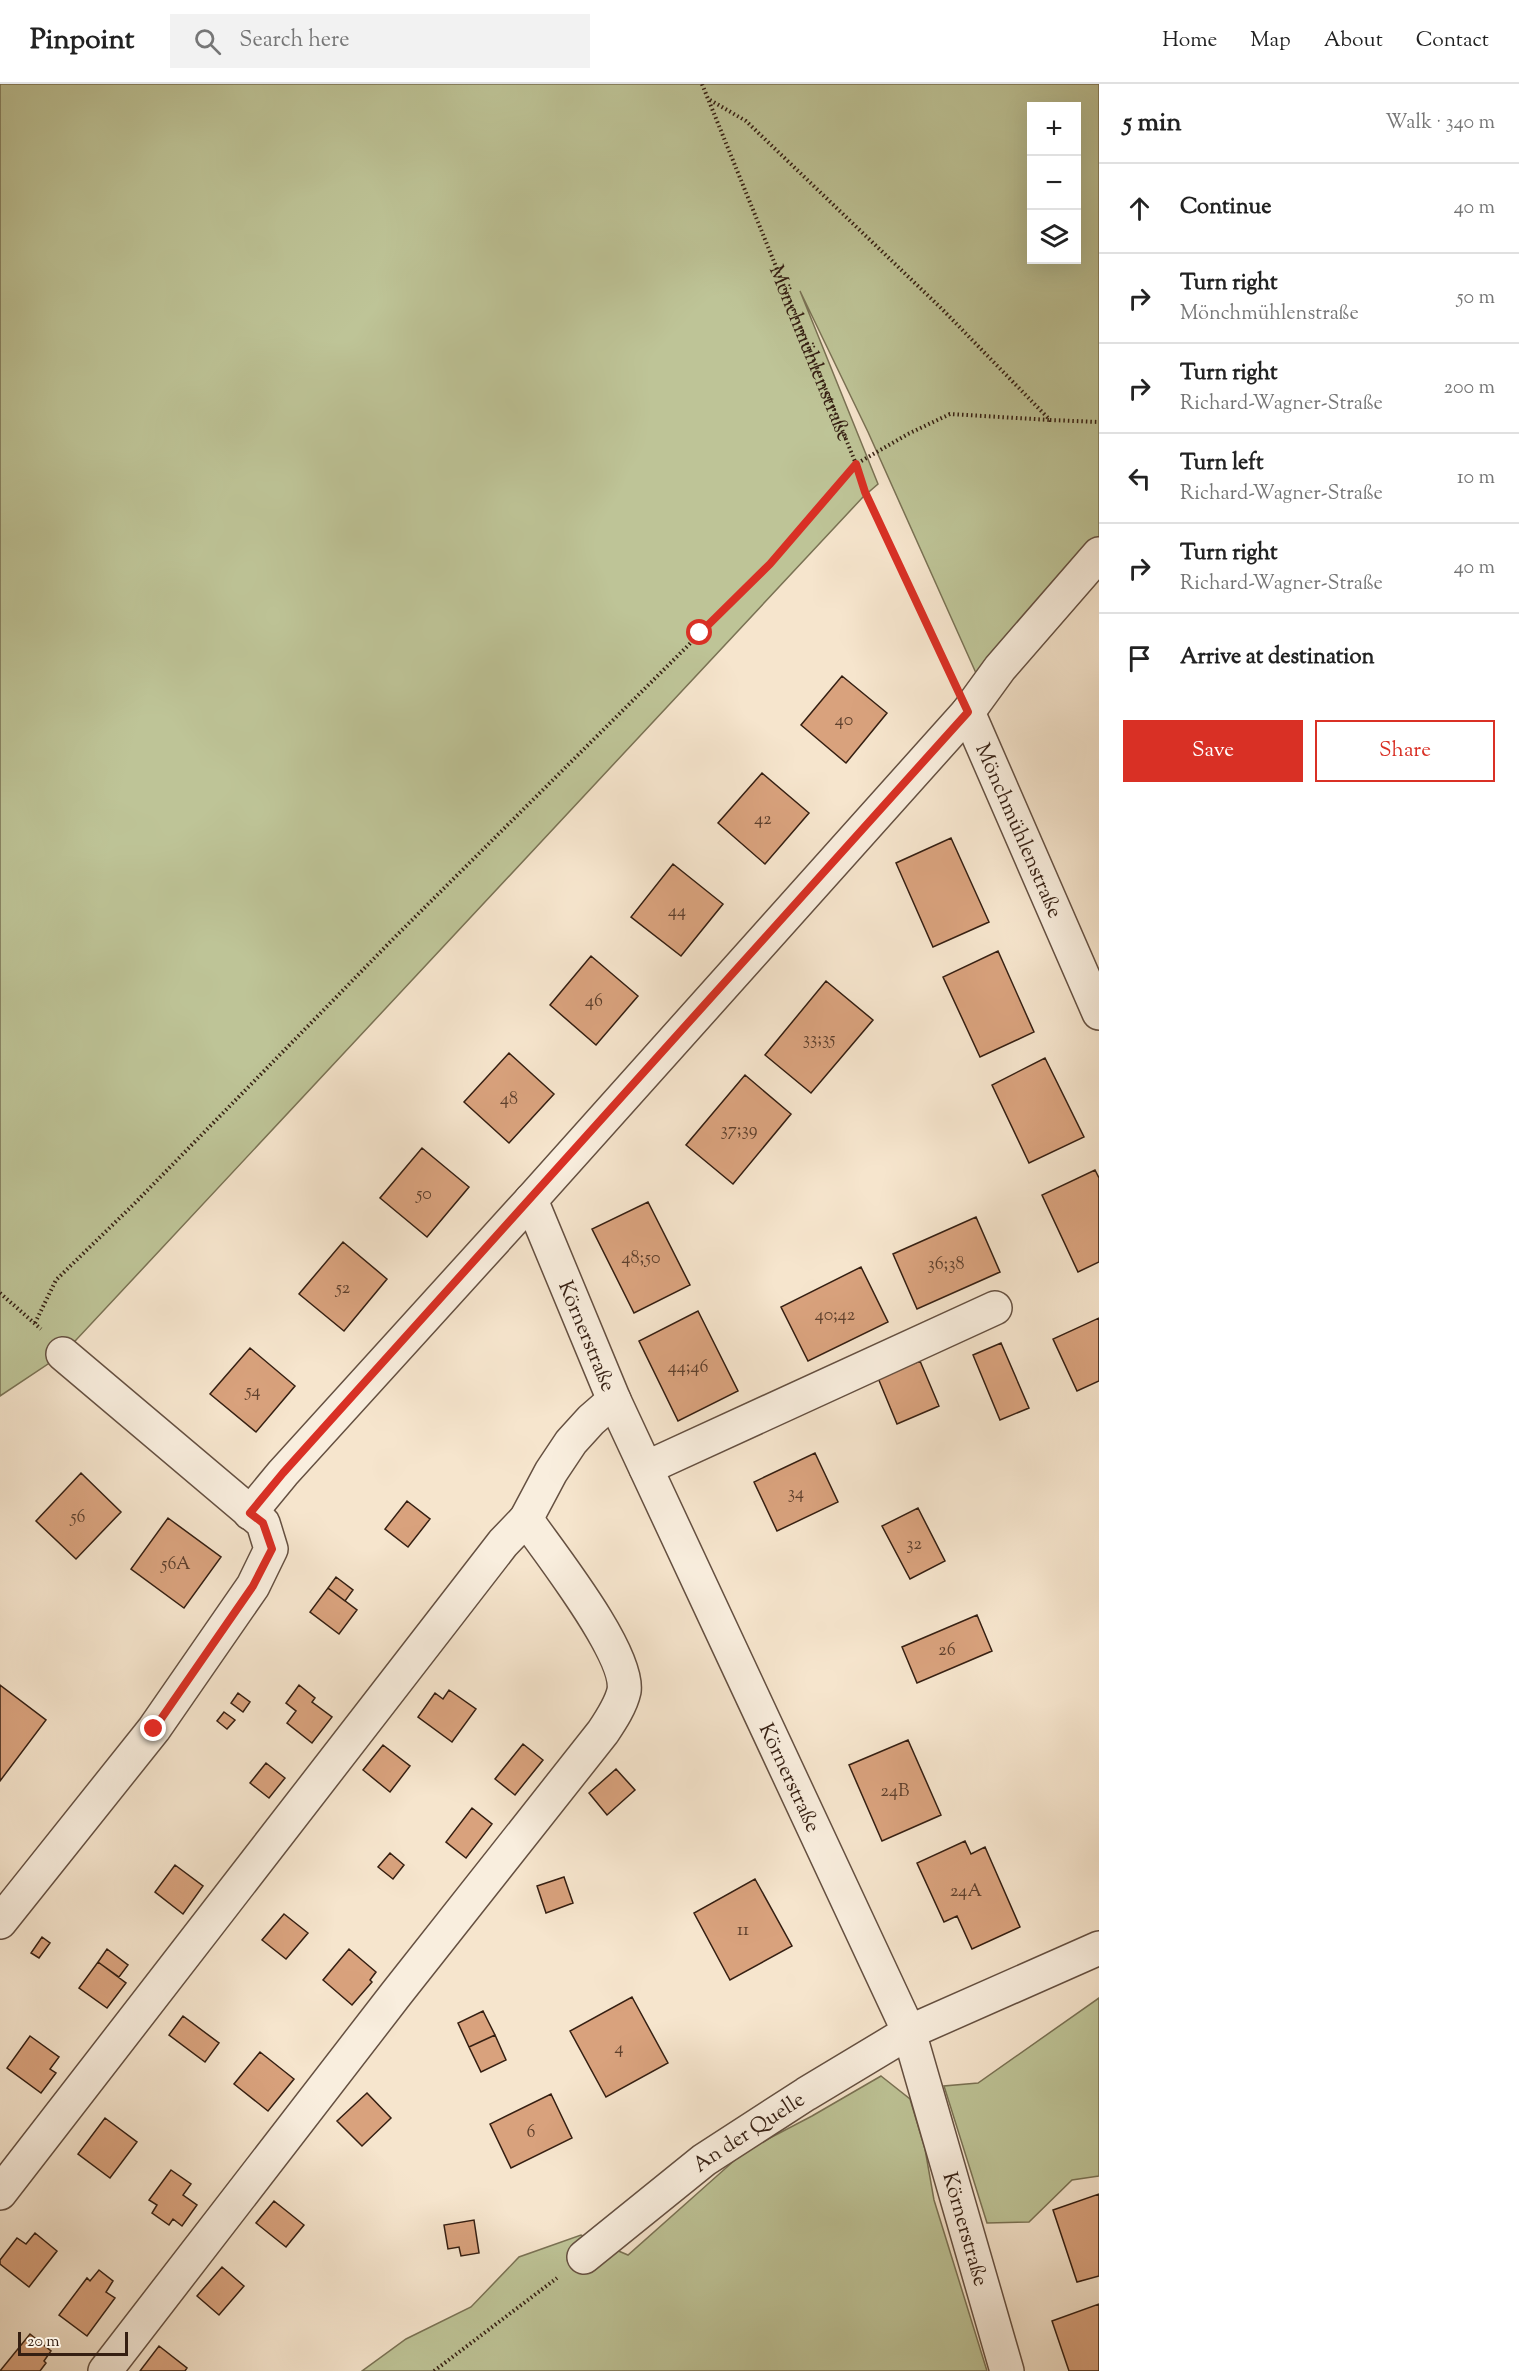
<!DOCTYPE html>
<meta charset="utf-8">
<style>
body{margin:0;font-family:"Sorts Mill Goudy",serif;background:#f2f2f2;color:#222}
.controls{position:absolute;right:18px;top:18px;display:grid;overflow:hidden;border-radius:0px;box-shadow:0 6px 24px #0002}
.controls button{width:54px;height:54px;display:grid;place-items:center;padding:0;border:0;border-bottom:2px solid #e0e0e0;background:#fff;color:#222;font:30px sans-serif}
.scale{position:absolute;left:18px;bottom:15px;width:110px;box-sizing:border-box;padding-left:6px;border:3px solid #351f12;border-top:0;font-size:16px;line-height:21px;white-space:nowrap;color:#351f12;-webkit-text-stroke:4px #f9eede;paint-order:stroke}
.stop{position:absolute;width:18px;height:18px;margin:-14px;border:4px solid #d93025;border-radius:50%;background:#fff}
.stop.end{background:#d93025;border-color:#fff;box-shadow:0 2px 6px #0008}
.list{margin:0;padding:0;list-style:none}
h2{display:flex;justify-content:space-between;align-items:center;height:78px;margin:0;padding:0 24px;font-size:26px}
h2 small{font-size:20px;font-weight:400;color:#767676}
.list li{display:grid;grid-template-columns:39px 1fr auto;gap:18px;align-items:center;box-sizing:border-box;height:90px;padding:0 24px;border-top:2px solid #e0e0e0}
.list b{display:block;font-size:22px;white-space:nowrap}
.list p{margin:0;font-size:20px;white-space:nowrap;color:#767676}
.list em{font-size:20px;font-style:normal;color:#767676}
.actions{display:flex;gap:12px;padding:18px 24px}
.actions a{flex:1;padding:14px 0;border:2px solid #d93025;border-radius:0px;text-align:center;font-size:21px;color:#d93025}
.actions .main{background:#d93025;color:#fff}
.icon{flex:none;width:33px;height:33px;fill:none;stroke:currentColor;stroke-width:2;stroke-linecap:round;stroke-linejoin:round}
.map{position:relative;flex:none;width:1099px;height:2287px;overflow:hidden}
header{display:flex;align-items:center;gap:36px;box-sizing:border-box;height:84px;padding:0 30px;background:#fff;border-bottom:2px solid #e0e0e0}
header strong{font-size:28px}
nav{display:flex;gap:33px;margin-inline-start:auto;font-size:21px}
.search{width:420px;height:54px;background:#f2f2f2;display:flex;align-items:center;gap:15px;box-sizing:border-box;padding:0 21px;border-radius:0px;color:#767676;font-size:22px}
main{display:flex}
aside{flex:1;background:#fff}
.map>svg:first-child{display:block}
.green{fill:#bec497;stroke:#7a7254;stroke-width:1.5;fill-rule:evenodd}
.building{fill:#d9a27d;stroke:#351f12;stroke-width:1.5}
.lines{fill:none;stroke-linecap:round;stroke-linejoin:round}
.minor-casing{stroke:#655041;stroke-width:36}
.path{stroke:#351f12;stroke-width:4;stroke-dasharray:1.5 3;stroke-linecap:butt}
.minor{stroke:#f9eede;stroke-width:33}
.route{stroke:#d93025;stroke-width:8}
.labels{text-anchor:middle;stroke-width:4.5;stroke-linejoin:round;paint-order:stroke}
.number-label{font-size:18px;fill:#5e402d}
.street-label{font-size:21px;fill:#351f12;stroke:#f9eede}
</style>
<header>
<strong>Pinpoint</strong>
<div class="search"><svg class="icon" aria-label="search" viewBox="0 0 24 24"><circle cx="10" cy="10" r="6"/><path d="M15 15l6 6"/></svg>Search here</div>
<nav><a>Home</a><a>Map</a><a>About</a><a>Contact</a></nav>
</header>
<main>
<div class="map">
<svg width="1099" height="2287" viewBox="0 0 1099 2287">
<rect width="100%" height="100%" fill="#f6e5cd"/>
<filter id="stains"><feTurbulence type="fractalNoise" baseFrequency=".00333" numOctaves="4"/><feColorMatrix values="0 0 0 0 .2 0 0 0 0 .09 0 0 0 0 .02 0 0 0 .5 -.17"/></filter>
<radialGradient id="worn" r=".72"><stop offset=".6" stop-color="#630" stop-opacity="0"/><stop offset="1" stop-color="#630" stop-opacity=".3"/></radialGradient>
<!-- green -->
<path class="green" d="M0,0H1099V470L980,598L868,348L800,207L878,400L863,413L63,1270L0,1312ZM1032,22H1076V176H1032Z
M1099,1914V2092L1072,2096L1029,2138L987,2139L944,2002L978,1999Z
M881,1992L910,2015L925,2065L934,2116L987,2287H362L406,2255L471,2223L519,2173L581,2151L628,2171L745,2067L812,2032Z"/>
<!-- building -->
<path class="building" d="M842,592L887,629L846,679L801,641Z
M762,689L809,729L765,780L718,739Z
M951,754L989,838L933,863L896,779Z
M673,780L723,820L681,872L631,833Z
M998,867L1034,948L980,973L943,893Z
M591,872L638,912L596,961L550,921Z
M826,897L873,936L811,1009L765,971Z
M509,969L554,1010L509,1059L464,1018Z
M1045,974L1084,1053L1029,1079L992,1001Z
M745,991L791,1030L733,1100L686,1061Z
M422,1064L469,1103L427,1153L380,1114Z
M1095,1086L1099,1094V1178L1078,1188L1042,1111Z
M648,1118L690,1201L634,1229L592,1145Z
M976,1133L1000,1188L917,1225L893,1170Z
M343,1158L387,1195L344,1247L299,1210Z
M861,1183L888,1238L808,1277L781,1223Z
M698,1227L738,1307L678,1337L639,1257Z
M1099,1234V1297L1077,1307L1053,1255Z
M1001,1259L1029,1324L1000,1336L973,1271Z
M250,1264L295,1302L256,1348L210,1310Z
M920,1277L939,1322L897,1340L878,1294Z
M815,1369L838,1418L777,1447L754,1398Z
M81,1389L121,1428L76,1475L36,1437Z
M407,1417L430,1435L408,1463L385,1445Z
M918,1424L945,1477L910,1495L882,1442Z
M168,1434L221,1473L184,1524L131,1485Z
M336,1493L353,1506L345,1517L328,1504Z
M328,1504L357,1526L339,1550L310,1528Z
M977,1531L992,1567L917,1599L902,1563Z
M0,1601L46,1636L0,1697Z
M299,1601L315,1614L312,1618L332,1633L312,1659L287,1639L296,1627L286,1619Z
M449,1606L476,1625L452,1658L418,1633L435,1609L443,1615Z
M238,1609L250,1618L243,1628L231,1619Z
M224,1628L235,1636L227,1645L217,1637Z
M908,1656L941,1731L882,1757L849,1681Z
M523,1660L543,1676L515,1711L495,1695Z
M383,1661L410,1682L390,1708L363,1686Z
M266,1679L285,1694L269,1714L250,1699Z
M616,1685L635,1706L607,1731L589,1709Z
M472,1724L492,1740L466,1774L446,1758Z
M965,1757L971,1770L985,1763L1020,1843L972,1865L957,1832L944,1838L917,1779Z
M390,1769L404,1781L393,1795L378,1783Z
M175,1781L203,1802L183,1830L155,1808Z
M564,1793L573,1819L546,1829L537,1802Z
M755,1795L792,1862L730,1896L694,1829Z
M284,1830L308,1849L286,1875L262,1856Z
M42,1853L50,1859L39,1874L31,1869Z
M107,1865L128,1881L119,1893L98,1878Z
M349,1865L376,1888L370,1896L372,1898L352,1921L323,1896Z
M98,1878L126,1899L107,1924L79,1904Z
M632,1913L668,1979L606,2013L570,1947Z
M483,1927L495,1951L469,1963L458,1939Z
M183,1932L219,1959L205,1978L169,1951Z
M495,1951L506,1976L481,1988L469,1963Z
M30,1952L59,1973L50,1985L56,1989L41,2009L7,1984Z
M260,1968L294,1995L268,2027L234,2000Z
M367,2009L391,2034L362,2062L337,2037Z
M551,2010L572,2054L511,2084L490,2040Z
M105,2034L137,2058L110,2094L78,2070Z
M171,2086L191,2100L183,2111L197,2121L182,2142L173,2135L169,2141L152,2129L157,2121L149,2116Z
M1099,2110V2192L1077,2198L1053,2126Z
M274,2117L304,2141L286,2163L256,2139Z
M474,2136L479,2169L461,2172L459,2163L448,2165L444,2141Z
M35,2149L57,2167L29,2203L0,2180V2176L17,2154L26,2160Z
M222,2183L244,2202L219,2231L197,2212Z
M99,2186L113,2197L106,2208L115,2214L87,2252L59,2231L87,2194L90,2197Z
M1099,2220V2287H1069L1052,2237Z
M30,2250L51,2267L44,2277L46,2279L40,2287H0Z
M159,2262L187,2284L185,2287H140Z"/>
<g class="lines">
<!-- minor casing -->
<g class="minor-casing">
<g id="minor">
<path id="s2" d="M968,628L1099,929"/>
<path id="s3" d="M531,1116L614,1316L909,1948L1007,2287"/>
<path d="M646,1384L995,1224"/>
<path d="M250,1429L283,1389L531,1116L968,628L1000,584L1099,470"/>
<path d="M0,1838L154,1645L253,1502L271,1465L263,1439L63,1270"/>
<path d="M0,2109L503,1459L526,1435L551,1388L571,1358L591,1336L614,1316"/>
<path id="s4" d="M584,2173L704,2076L806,2010L909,1948L1099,1864"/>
<path d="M105,2287L396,1910L603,1648C611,1636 621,1621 624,1607C630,1570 549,1468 526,1435"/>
</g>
</g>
<!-- path -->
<g class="path">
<path id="s1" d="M702,0L856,380L865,408L951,592"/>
<path d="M710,16L746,37L942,225L1050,336L1099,338"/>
<path d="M0,1209L41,1245"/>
<path d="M35,1239L56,1196L134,1120L396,852L770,480L856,380L908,350L950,330L1050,336"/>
<path d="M434,2287L557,2194"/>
</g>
<!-- minor -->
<use href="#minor" class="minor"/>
</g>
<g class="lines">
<!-- route -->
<path class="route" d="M154,1645L253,1502L272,1465L263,1439L250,1429L283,1389L968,628L865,408L856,380L770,480L700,549"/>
</g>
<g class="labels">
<!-- number labels -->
<g class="number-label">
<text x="844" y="641">40</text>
<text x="763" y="740">42</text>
<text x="677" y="832">44</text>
<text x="594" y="922">46</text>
<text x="819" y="960">33;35</text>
<text x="509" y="1020">48</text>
<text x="739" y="1051">37;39</text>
<text x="424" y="1115">50</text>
<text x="641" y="1179">48;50</text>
<text x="946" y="1185">36;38</text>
<text x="343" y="1209">52</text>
<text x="835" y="1236">40;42</text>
<text x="688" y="1288">44;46</text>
<text x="253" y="1312">54</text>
<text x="796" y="1414">34</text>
<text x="78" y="1438">56</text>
<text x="914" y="1465">32</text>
<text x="176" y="1485">56A</text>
<text x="947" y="1571">26</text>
<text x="895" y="1712">24B</text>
<text x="966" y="1812">24A</text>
<text x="743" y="1851">11</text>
<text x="619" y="1969">4</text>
<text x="531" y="2053">6</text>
</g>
<!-- street labels -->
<g class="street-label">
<text dy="7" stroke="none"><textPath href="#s1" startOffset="290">Mönchmühlenstraße</textPath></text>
<text dy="7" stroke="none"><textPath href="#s2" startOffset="129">Mönchmühlenstraße</textPath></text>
<text dy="7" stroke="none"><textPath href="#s3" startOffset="147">Körnerstraße</textPath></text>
<text dy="7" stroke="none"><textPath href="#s3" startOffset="633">Körnerstraße</textPath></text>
<text dy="7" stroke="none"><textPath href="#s4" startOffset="207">An der Quelle</textPath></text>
<text dy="7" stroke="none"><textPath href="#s3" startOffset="1119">Körnerstraße</textPath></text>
</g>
</g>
<rect width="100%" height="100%" filter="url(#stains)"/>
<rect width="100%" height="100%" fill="url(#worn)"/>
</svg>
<div class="controls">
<button>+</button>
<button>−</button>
<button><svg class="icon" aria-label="layers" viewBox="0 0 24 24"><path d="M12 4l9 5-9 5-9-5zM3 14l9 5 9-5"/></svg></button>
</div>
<div class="scale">20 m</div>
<div class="stop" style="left:700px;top:549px"></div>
<div class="stop end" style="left:154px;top:1645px"></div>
</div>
<aside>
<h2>5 min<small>Walk · 340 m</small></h2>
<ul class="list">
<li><svg class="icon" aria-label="ahead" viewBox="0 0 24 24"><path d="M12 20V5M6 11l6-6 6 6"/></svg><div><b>Continue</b></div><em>40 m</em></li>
<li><svg class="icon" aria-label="right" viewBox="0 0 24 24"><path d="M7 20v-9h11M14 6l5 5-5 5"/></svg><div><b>Turn right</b><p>Mönchmühlenstraße</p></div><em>50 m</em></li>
<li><svg class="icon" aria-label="right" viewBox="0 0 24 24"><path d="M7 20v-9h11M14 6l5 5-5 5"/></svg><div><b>Turn right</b><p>Richard-Wagner-Straße</p></div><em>200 m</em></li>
<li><svg class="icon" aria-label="left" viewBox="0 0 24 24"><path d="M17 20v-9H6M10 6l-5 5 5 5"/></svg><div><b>Turn left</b><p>Richard-Wagner-Straße</p></div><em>10 m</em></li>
<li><svg class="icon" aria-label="right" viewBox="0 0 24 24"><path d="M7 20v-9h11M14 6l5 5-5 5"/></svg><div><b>Turn right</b><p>Richard-Wagner-Straße</p></div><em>40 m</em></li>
<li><svg class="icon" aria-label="arrive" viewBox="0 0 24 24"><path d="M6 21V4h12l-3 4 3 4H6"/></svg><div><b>Arrive at destination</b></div></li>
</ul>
<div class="actions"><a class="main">Save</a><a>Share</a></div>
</aside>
</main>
